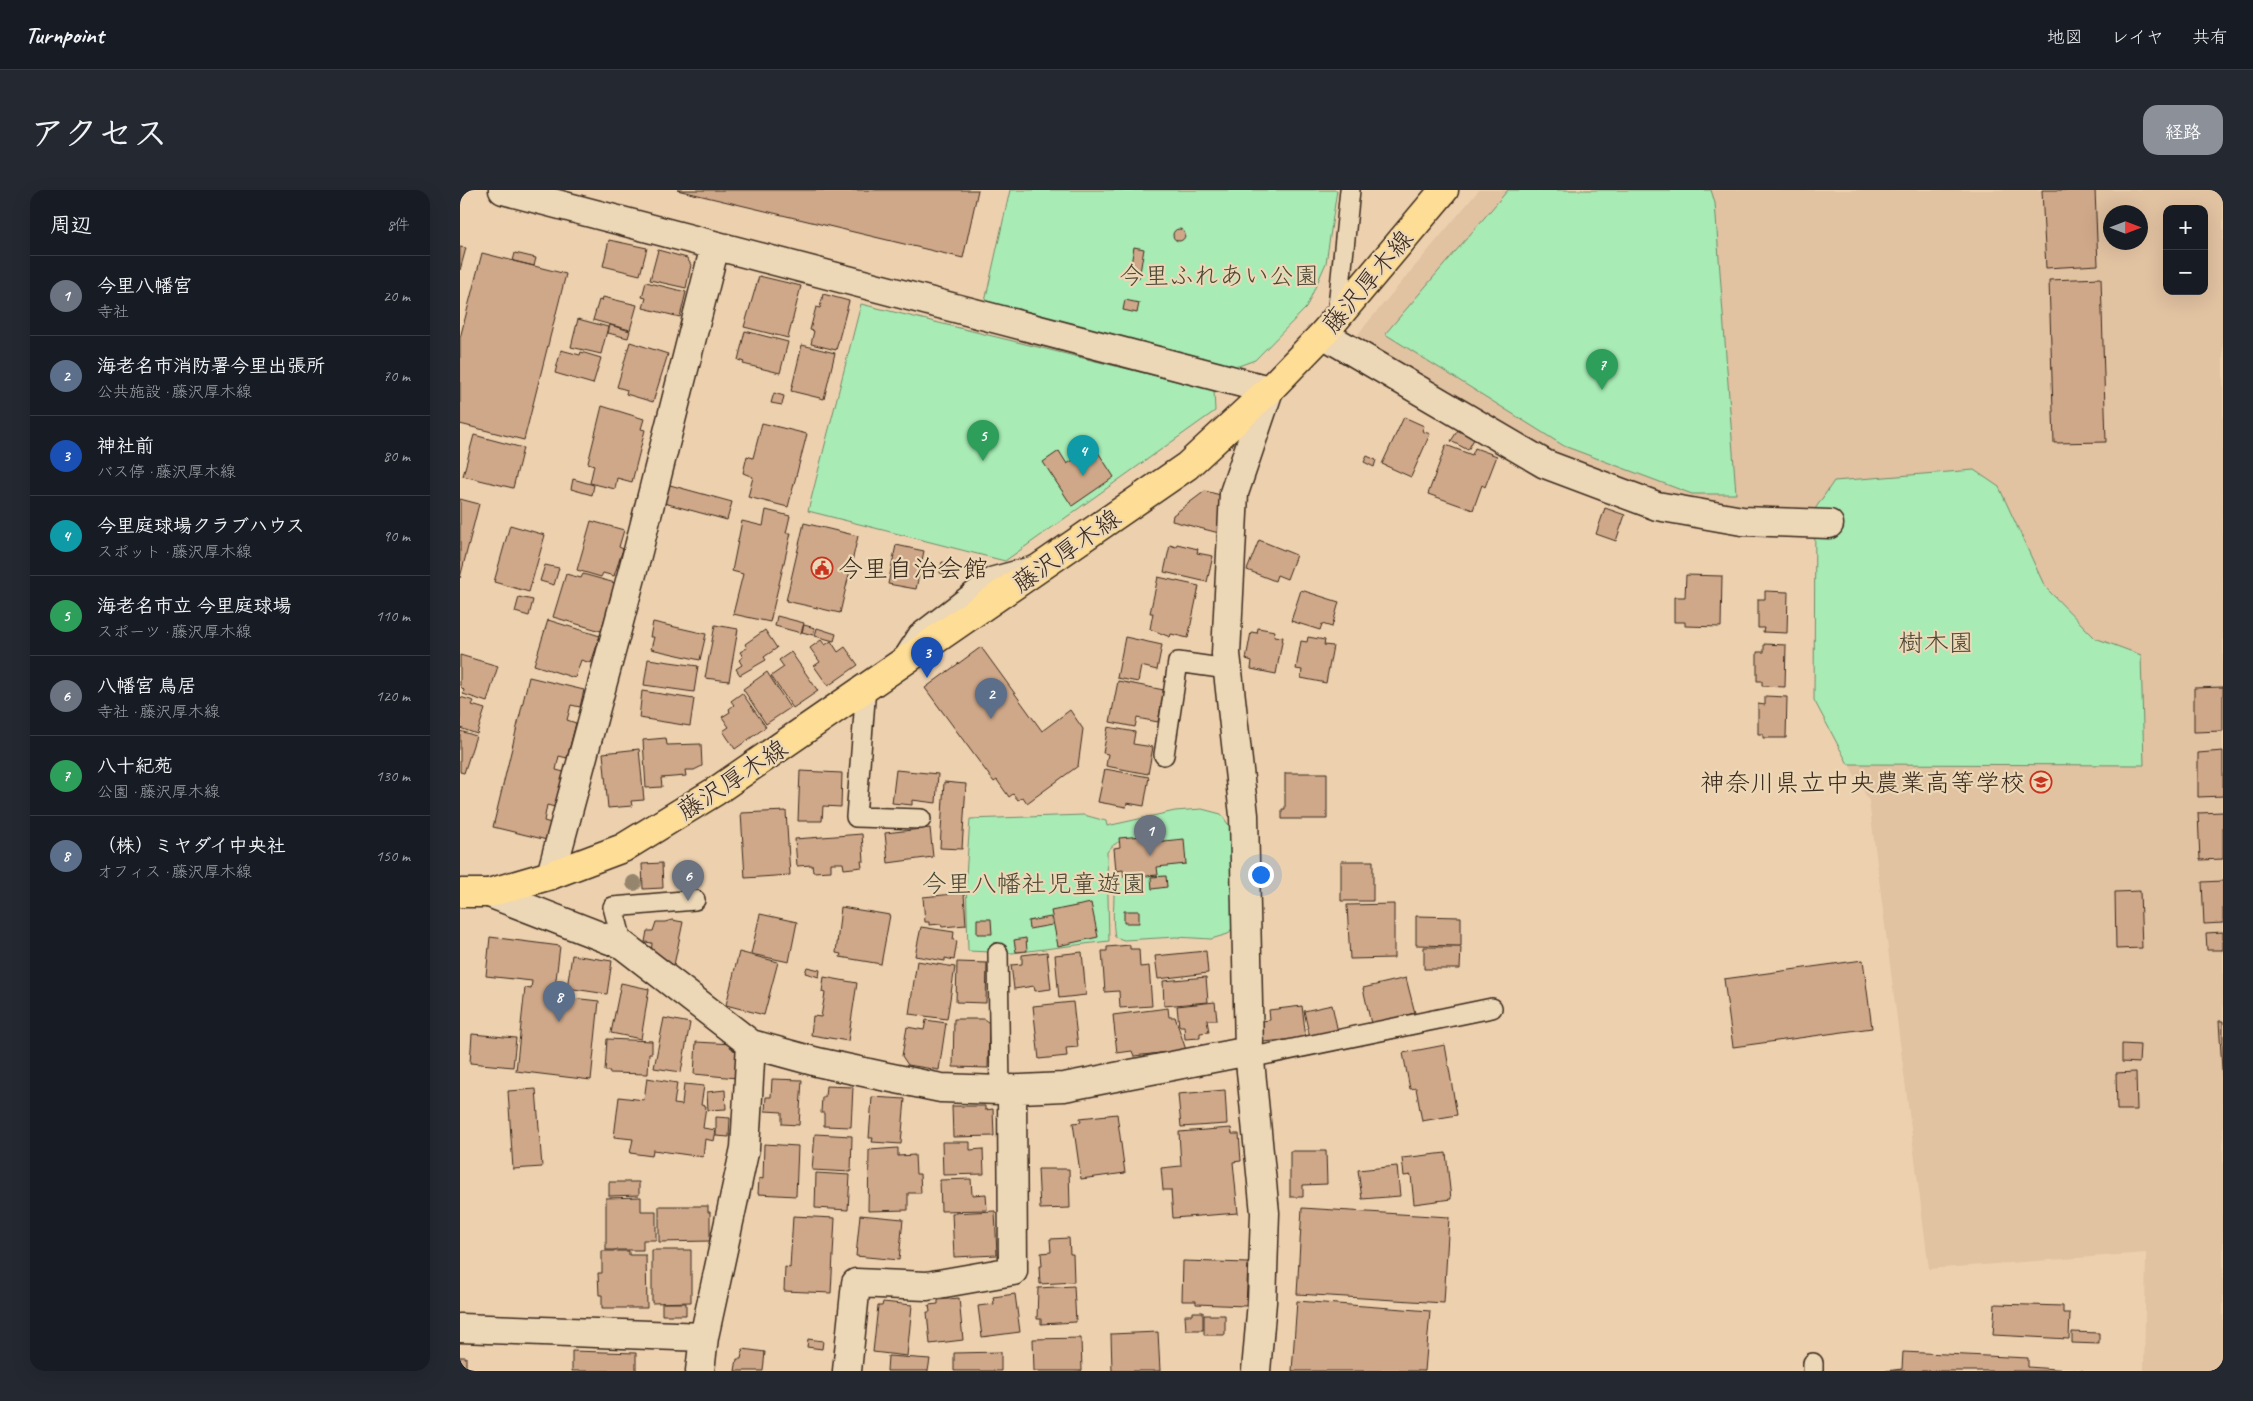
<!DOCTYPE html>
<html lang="ja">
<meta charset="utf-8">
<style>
body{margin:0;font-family:Caveat,"Klee One",sans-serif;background:#242831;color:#f1f3f6}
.controls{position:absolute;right:15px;top:15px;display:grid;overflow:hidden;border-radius:10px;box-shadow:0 5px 20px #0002}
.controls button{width:45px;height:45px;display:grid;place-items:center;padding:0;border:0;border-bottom:1px solid #363941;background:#171b24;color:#f1f3f6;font:25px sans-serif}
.compass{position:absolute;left:1643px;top:15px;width:45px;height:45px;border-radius:50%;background:#171b24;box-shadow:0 5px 20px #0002;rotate:90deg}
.you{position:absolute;left:800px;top:684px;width:18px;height:18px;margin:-12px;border:4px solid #fff;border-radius:50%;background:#1a73e8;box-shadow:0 0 0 8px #1a73e833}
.badge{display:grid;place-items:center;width:32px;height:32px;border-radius:50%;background:#8c9099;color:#fff;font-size:16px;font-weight:700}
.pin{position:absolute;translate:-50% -41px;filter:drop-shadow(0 1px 2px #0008)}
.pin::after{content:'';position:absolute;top:26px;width:18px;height:15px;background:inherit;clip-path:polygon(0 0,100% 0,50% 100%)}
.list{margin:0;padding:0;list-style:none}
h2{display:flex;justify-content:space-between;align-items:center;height:65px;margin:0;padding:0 20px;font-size:21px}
h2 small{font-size:16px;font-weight:400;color:#9ea1a6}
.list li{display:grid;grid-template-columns:32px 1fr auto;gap:15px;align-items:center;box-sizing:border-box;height:80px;padding:0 20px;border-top:1px solid #363941}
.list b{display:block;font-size:19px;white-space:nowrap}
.list p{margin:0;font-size:16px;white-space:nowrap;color:#9ea1a6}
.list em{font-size:16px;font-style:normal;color:#9ea1a6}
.map{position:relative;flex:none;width:1763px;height:1181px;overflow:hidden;border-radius:15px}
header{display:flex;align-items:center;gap:30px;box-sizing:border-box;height:70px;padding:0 25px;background:#171b24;border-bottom:1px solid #363941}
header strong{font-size:24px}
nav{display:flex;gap:28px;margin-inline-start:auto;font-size:18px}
.intro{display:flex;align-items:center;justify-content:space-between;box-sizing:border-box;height:120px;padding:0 30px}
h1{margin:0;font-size:35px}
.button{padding:12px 22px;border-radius:15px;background:#8c9099;color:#fff;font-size:18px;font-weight:700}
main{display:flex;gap:30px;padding:0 30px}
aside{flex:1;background:#171b24;border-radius:15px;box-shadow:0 5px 20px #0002}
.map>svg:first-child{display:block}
.built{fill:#e1c2a1;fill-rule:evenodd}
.green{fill:#a8ebb5;stroke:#728a6a}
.building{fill:#cfa889;stroke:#3b2a1e}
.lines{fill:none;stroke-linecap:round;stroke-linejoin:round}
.lane-casing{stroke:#3b2a1e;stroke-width:22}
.street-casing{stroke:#3b2a1e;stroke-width:31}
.primary-casing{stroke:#3b2a1e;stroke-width:31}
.lane{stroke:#ecd7b6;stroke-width:19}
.street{stroke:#ecd7b6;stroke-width:28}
.primary{stroke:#fedd96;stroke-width:28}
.tree{fill:#94856c}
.labels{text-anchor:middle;stroke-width:4.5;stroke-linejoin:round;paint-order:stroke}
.park-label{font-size:25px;fill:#4b4735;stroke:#ecd7b6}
.street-label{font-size:25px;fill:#3b2a1e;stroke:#ecd7b6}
.poi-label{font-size:25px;fill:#3b2a1e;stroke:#ecd7b6;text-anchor:start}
</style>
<header>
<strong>Turnpoint</strong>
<nav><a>地図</a><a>レイヤ</a><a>共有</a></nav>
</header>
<div class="intro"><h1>アクセス</h1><a class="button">経路</a></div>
<main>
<aside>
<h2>周辺<small>8件</small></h2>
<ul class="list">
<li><span class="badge" style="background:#6b7280">1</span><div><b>今里八幡宮</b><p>寺社</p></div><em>20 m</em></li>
<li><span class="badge" style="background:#5c6f8a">2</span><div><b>海老名市消防署今里出張所</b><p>公共施設 · 藤沢厚木線</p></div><em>70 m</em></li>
<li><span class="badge" style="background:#1a4fb4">3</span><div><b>神社前</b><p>バス停 · 藤沢厚木線</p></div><em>80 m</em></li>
<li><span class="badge" style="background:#0f9aa8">4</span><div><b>今里庭球場クラブハウス</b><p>スポット · 藤沢厚木線</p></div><em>90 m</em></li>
<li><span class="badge" style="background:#2e9e5b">5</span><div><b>海老名市立 今里庭球場</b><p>スポーツ · 藤沢厚木線</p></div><em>110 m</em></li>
<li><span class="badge" style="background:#6b7280">6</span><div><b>八幡宮 鳥居</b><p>寺社 · 藤沢厚木線</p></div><em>120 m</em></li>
<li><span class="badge" style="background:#2e9e5b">7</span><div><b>八十紀苑</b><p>公園 · 藤沢厚木線</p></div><em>130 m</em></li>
<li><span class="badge" style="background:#5c6f8a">8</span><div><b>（株）ミヤダイ中央社</b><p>オフィス · 藤沢厚木線</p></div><em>150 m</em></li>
</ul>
</aside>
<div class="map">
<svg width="1763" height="1181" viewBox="0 0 1763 1181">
<rect width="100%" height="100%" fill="#edd1af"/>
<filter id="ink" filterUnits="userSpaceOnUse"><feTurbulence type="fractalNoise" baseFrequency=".02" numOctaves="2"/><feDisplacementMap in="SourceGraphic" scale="10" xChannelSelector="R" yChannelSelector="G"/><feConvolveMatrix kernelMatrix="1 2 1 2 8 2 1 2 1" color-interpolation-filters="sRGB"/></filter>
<g filter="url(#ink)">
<!-- built -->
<path class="built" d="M1019,0H1763V1181H1684L1686,1063L1469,1079L1409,611L1354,510L1355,319L1315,322L1228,317L1099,268L902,161L898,144ZM1707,19H1744V101H1707ZM1650,22H1680V52H1650Z"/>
<!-- green -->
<path class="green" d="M550,0H877L866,73L846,118L795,170L776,177L524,116Z
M1048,0H1251L1255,13L1276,304H1232L1104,256L925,144Z
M401,114L754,200L755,221L545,371L348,321Z
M1514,280L1539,297L1585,397L1635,448L1681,465L1684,575L1388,574L1354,510L1355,319L1374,291Z
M742,619L761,624L772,640L777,731L768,744L751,749L716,747L664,750L655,747C652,730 654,719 654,703C653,697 650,693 652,688L668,683L714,652C690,651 664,639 647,662L649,751L552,763L508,761L506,686L510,629L624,625L646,631L647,636L715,621Z"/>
<!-- building -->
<path class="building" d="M217,0H518L503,68Z
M1582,0H1635L1638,75L1586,78Z
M713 45a6 6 0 1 1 12 0a6 6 0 1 1-12 0Z
M149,50L187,58L180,85L143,76Z
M0,57L6,58L0,80Z
M674,57L684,59L679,88L669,86Z
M198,60L227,68L231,75L226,98L190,90Z
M22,63L106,84L64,250L0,234V148Z
M55,63L76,68L74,76L53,71Z
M299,86L341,96L328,148L284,137Z
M1641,88L1646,252L1594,253L1589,90Z
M186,92L226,102L220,127L183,118L186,108L182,107Z
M363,104L389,111L376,160L351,154L354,141L350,140L356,117L360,118Z
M143,107L177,115L170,140L133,130L139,110L142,111Z
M665,110L679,113L677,123L663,120Z
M118,129L148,137L141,164L111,157Z
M150,135L170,141L168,148L148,143Z
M285,141L328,152L320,183L283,174L284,172L278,170Z
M170,152L208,164L193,212L166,204L167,200L157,197Z
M342,155L375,163L364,209L331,201Z
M101,160L120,165L121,162L141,168L133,194L95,183Z
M314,203L324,206L322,215L311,213Z
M142,216L184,229L181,239L185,240L172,292L157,288L155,299L130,293L134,275L128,273Z
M944,227L964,236L962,241L970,244L951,287L922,274Z
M302,233L347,244L328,317L288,307L293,287L283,283L287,266L293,268Z
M998,240L1014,249L1008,260L991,251Z
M14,245L63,258L53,298L3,286Z
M986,255L1012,265L1015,258L1037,266L1025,297L1022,295L1013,320L968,304Z
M634,256L654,287L612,316L583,272L599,261L607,274Z
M907,266L916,270L914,277L904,272Z
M113,289L134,295L132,305L111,299Z
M210,295L272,312L267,330L204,313Z
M745,301L772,308L763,344L712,331L713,325Z
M0,309L19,314L0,388Z
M1145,318L1165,325L1156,351L1136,344Z
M306,320L330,326L326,343H331L310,432L273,424L283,384L272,381L282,331L303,336Z
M131,331L164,340L159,357L163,359L154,386L143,383L141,387L117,380Z
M344,333L398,346L380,423L326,411Z
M50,335L85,345L69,402L34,392Z
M799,350L836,365L827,389L817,385L815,391L787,380Z
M717,354L738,359L737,363L753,366L747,392L704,382L710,355L716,357Z
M436,355L464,361L456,399L428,394Z
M482,372L493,374L490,385L480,383Z
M85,375L99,378L94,395L80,391Z
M106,384L121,388L123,384L155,393L141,441L93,427Z
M1226,385L1262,386L1261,437L1225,436V432H1214V407H1225Z
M698,387L739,396L728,448L711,444L710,447L690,439L693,423H690Z
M841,400L879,412L872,437L862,434L860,440L831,431Z
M1305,401L1328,402L1327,443L1303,442L1304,438H1298V409H1305Z
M59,407L73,410L69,426L55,422Z
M317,426L344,433L341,443L315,436Z
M88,430L140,446L131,473L121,470L115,488L74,475Z
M193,432L246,444L240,470L191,459L194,447H190Z
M255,435L278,439L269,491L245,488Z
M344,435L355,438L353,445L342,442Z
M357,438L376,444L374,451L355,446Z
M798,438L815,441L814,446L823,447L816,484L791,479L792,471L786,469L791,442L797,443Z
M305,440L317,458L304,467L306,470L280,485L276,479L282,475L279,470L283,467L280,462L287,458L285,454Z
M665,447L702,455L697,480L681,476L678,492L657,488Z
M848,447L865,450L864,455L873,456L866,493L841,488L842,480L836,479L841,451L847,452Z
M361,450L365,455L371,451L378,462L385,457L398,475L368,496L354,476L360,472L350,458Z
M1304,454L1326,455L1325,497L1302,496V491H1297V462H1304Z
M521,457L582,541L610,520L623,539L618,576L567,613L563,607L558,610L553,604L549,607L537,590L534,592L465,498Z
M331,462L358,501L333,518L311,486L324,477L319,470Z
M0,465L38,476L27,512L3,504L4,500L0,496Z
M188,469L238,476L234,502L184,495Z
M307,482L330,518L306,534L283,499Z
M69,487L124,500L120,517L111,515L107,530L116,533L107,568L99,566L96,580L104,582L95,617L87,615L84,631L91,633L87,650L33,637Z
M658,491L704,500L698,532L677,528L675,537L650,532Z
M1763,497V541L1734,542V498Z
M182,501L234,509L230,536L179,528Z
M282,503L306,537L275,559L263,541L269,537L262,527L270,522L269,519L274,515L271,511Z
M1305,506L1327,507L1326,548H1303V544H1298V514L1305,515Z
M0,507L14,511L12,515L25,519L17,544L0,538Z
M648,537L675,542L673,554L693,557L688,584L646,576L648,564L643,563Z
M0,541L16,546L4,583L0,582Z
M206,548L207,555L241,554L242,576L234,580H225L226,586L201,588L202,597L186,598L183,550Z
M179,559L184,610L171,611L172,616L148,618L143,563Z
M1763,561V606L1738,607V563Z
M645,579L689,587L684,616L667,613L666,617L638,612Z
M436,580L478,584L476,613L452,610V615L432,613Z
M340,581L382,583L381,617L363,616L362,631H338Z
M825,583H867V629H822V619H825Z
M484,592L506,594L502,659L480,658Z
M326,621L330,685L285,688L281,623Z
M1763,622V669L1740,670L1738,623Z
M470,638L473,667L428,673L425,643Z
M402,644L404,671H401L402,677L384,679L383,673H371V681L353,682L352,675L337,676L335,649Z
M694,645V652L724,649L726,674L697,677L698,685L664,688L663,680L656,681L654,658L660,657L659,648Z
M881,671H913V711H881Z
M202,673L203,698L183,699L182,674Z
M706,686L707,697L692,699L691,687Z
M1763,691V733L1744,734L1742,692Z
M1680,701L1682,758L1656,759L1655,702Z
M504,703L506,735L482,737L481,734L469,735V732H465L463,707Z
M631,713L638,747L598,756L591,721Z
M934,714V768L890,769L887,715Z
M381,717L430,725L421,774L380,767L381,764L376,763Z
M664,721H679V733H664Z
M300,724L337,732L329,772L291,764Z
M956,726L1001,727V756L956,755Z
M591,727L592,735L569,739L568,731Z
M517,729H531L532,744H517Z
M212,730L223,732L214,775L202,774V768L191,766L192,753L185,752L187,741H193L196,732H205Z
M461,737L494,742L493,750L497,751L494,770L485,768V771L455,766Z
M1763,742V760H1747L1746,743Z
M30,747L100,756L94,806L139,811L131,890L56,881L65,798L71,799L72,791L26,786Z
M566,748L567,761L556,762L554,750Z
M670,755V759H679L680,777L689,776L692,816L660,818L659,801L645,802L642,761H647V757Z
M964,757H1001L1000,779H964Z
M746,761L748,783L698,789L695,766Z
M279,762L318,772L304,825L266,815Z
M587,762L591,799L575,801L574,796L554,799L551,775L562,774V765Z
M622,762L626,805L599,808L595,765Z
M112,765L152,771L147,804L107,798Z
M1403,770L1412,838L1273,857L1264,789Z
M457,771L495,777L487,829L449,824Z
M497,772L527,773L526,813L496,812Z
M347,777L360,780L359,787L345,783Z
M364,787L397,793L388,851L351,845L353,826L361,827L365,803L362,802Z
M746,787L748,812L704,816L703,791Z
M946,788L955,823L911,834L903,798Z
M161,793L189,799L181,849L151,843Z
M613,812L618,857L606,858L607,866L579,869L573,816Z
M755,812L757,830H747L749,842L740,843V848L725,849L724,836H719L717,816Z
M872,815L878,842L850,848L844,821Z
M842,816L846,848L803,852L801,831L810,830L809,820Z
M708,818L709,827H715L726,860L674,866L672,861L657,863L653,825Z
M204,828L230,833L221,882L194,878Z
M494,829H524L529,833L528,878L493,877Z
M466,830L486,833L479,880L448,875L442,866L447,837L464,840Z
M1759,831H1763V896Z
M12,844L56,848L53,877L10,873Z
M147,849L192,851V863H189L188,884L149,883L150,881H145Z
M236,852L273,854V860H278L277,888L234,884Z
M1662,854L1680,855L1679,873L1662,872Z
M985,855L997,925L962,931L956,898L950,899L943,863Z
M1676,882L1677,920H1657L1656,883Z
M187,888L217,893L214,914L222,915L224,894L244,896L241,915L246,916L243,938L256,940L254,951L245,949L243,967L193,960L192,966L170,963L173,949L154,947L159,907L184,910Z
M312,889L342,890L339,935L322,934V922L305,921L306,907H311Z
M366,896L393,897L391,937L364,936V923H361L362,907H365Z
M76,899L82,977L53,979L48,901Z
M265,900L266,919L248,920L247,902Z
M765,900L767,934L721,937L718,904Z
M412,907L445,909L441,954L412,952L413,948H409Z
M492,916H525V920L533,919L534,946L493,947Z
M657,924L665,983L621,989L613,933L621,932L620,928Z
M256,927L270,928L269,947L256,946Z
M771,938L772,944H779L781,971L773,972L778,1023L713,1028L711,1000H703L701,978L721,976L719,942Z
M355,944L392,946L391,982L352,980Z
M482,952H510V960L523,959L524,984L483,985Z
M304,954L338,956L336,1006L298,1004L299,988L303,989Z
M438,958V966L455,965L456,984H460L461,1003H448V1020L408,1021L409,960Z
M830,961H866L867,994L843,995V1007H830Z
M986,963L991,1009L954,1014L951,985L944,986L942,968Z
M937,976L940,1006L902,1009L898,980Z
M578,979H609L610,1018L580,1019Z
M356,983L390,985L388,1020L355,1018Z
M511,989L512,1005L526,1004L527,1020L481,1021L480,990Z
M149,992H179V1005L149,1006Z
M181,1007V1021H196V1050H183V1060H146V1008Z
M199,1016H248V1022H250V1051L199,1052Z
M842,1018L989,1027L984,1113L837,1104Z
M535,1021L537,1065L494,1067L492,1023Z
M400,1025L443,1029L439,1070L396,1066Z
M333,1026L375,1028L371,1103L324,1101L325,1077L330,1078Z
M609,1048L610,1064H613L614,1092L580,1094L579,1076H582L581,1063L591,1062L590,1049Z
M192,1060H231V1112L192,1113Z
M142,1061H169V1065H186L187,1118H142V1105H139L138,1083H142Z
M723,1071L788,1073L786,1116L736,1114V1111H722Z
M614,1096L616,1132L581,1134V1129H577L578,1098Z
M555,1104L560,1142L522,1147L518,1116L534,1114L533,1107Z
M499,1108L503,1150L470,1154L467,1122H470L469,1115L478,1114V1110Z
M837,1111L970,1121L965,1181H832Z
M423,1112L452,1115L447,1166L413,1162L418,1116H422Z
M202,1113H226V1125H202Z
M1535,1114L1603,1116V1123H1610L1609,1149L1533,1145Z
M733,1122H743V1140H726L725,1125H733Z
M744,1125H765V1145H744Z
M698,1142L700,1181H652L651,1144Z
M1612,1142L1639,1143V1154L1612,1153Z
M621,1148L622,1181H574L573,1149Z
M348,1149L363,1151L362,1159L347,1157Z
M283,1159L305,1162L303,1181H275L277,1169H281Z
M112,1161L176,1163V1181H112Z
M541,1162V1181H494V1163Z
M1443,1162L1568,1168V1177L1623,1181H1426L1442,1179Z
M428,1166L470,1169L468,1181H427Z
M0,1167H6V1181H0Z"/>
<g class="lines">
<!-- lane casing -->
<g class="lane-casing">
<path id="lane" d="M877,126L890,0
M442,469L458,444L532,387L573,376
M406,497L396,627L461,629
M704,565L718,472L767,479
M163,755L153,717L235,710
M538,763L540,900
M789,868L1032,818
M1353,1181V1173"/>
</g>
<!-- street casing -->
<g class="street-casing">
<path id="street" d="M43,0L809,200L774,303L766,464L784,625L789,861L805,1023L802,1112L796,1181
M863,144L1085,274L1197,316L1282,331L1369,334
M91,685L177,365L255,56
M29,703L163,755L291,854L357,872L427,887L481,898L540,900L604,897L789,861
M0,1138L244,1147
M240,1181L244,1147L285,958L291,854
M387,1181L396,1093L467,1096L553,1081L552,899"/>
</g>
<!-- primary casing -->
<g class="primary-casing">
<path id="primary" d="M0,703H29L91,685L163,658L256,601L727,276L809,200L863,144L984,0"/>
</g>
<!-- lane -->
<use href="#lane" class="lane"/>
<!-- street -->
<use href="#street" class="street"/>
<!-- primary -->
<use href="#primary" class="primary"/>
</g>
<!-- trees -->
<circle class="tree" cx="174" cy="693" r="8"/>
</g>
<!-- icons -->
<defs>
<g id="civic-ring" transform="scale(1.125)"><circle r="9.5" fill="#ecd7b6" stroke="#c8321e" stroke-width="1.5"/><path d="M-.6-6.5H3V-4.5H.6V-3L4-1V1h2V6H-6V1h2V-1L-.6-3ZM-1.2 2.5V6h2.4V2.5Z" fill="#c8321e"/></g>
<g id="school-ring" transform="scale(1.125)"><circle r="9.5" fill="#ecd7b6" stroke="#c8321e" stroke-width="1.5"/><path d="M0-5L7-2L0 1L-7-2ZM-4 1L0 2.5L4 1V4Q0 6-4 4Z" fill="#c8321e"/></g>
</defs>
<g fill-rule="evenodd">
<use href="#civic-ring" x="362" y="378"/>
<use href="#school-ring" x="1581" y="592"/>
</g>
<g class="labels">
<!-- park labels -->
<g class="park-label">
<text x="759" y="94">今里ふれあい公園</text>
<text x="1476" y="461">樹木園</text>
<text x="574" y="702">今里八幡社児童遊園</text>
</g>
<!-- street labels -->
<g class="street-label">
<text transform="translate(907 91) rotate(-50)" y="9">藤沢厚木線</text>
<text transform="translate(606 360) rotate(-35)" y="9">藤沢厚木線</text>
<text transform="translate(272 589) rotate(-33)" y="9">藤沢厚木線</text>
</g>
<!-- poi labels -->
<g class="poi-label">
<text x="378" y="387">今里自治会館</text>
<text x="1565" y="601" text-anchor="end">神奈川県立中央農業高等学校</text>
</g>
</g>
</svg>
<div class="controls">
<button>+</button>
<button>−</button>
</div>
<svg class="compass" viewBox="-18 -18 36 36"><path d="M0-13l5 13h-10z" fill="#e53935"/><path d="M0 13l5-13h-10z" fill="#9ea1a6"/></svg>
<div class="you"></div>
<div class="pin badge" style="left:690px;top:666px;background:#6b7280">1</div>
<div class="pin badge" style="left:531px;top:529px;background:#5c6f8a">2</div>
<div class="pin badge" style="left:467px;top:488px;background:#1a4fb4">3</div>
<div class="pin badge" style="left:623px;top:286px;background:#0f9aa8">4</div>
<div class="pin badge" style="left:523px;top:271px;background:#2e9e5b">5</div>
<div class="pin badge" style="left:228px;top:711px;background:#6b7280">6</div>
<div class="pin badge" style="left:1142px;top:200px;background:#2e9e5b">7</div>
<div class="pin badge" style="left:99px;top:832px;background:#5c6f8a">8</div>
</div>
</main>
